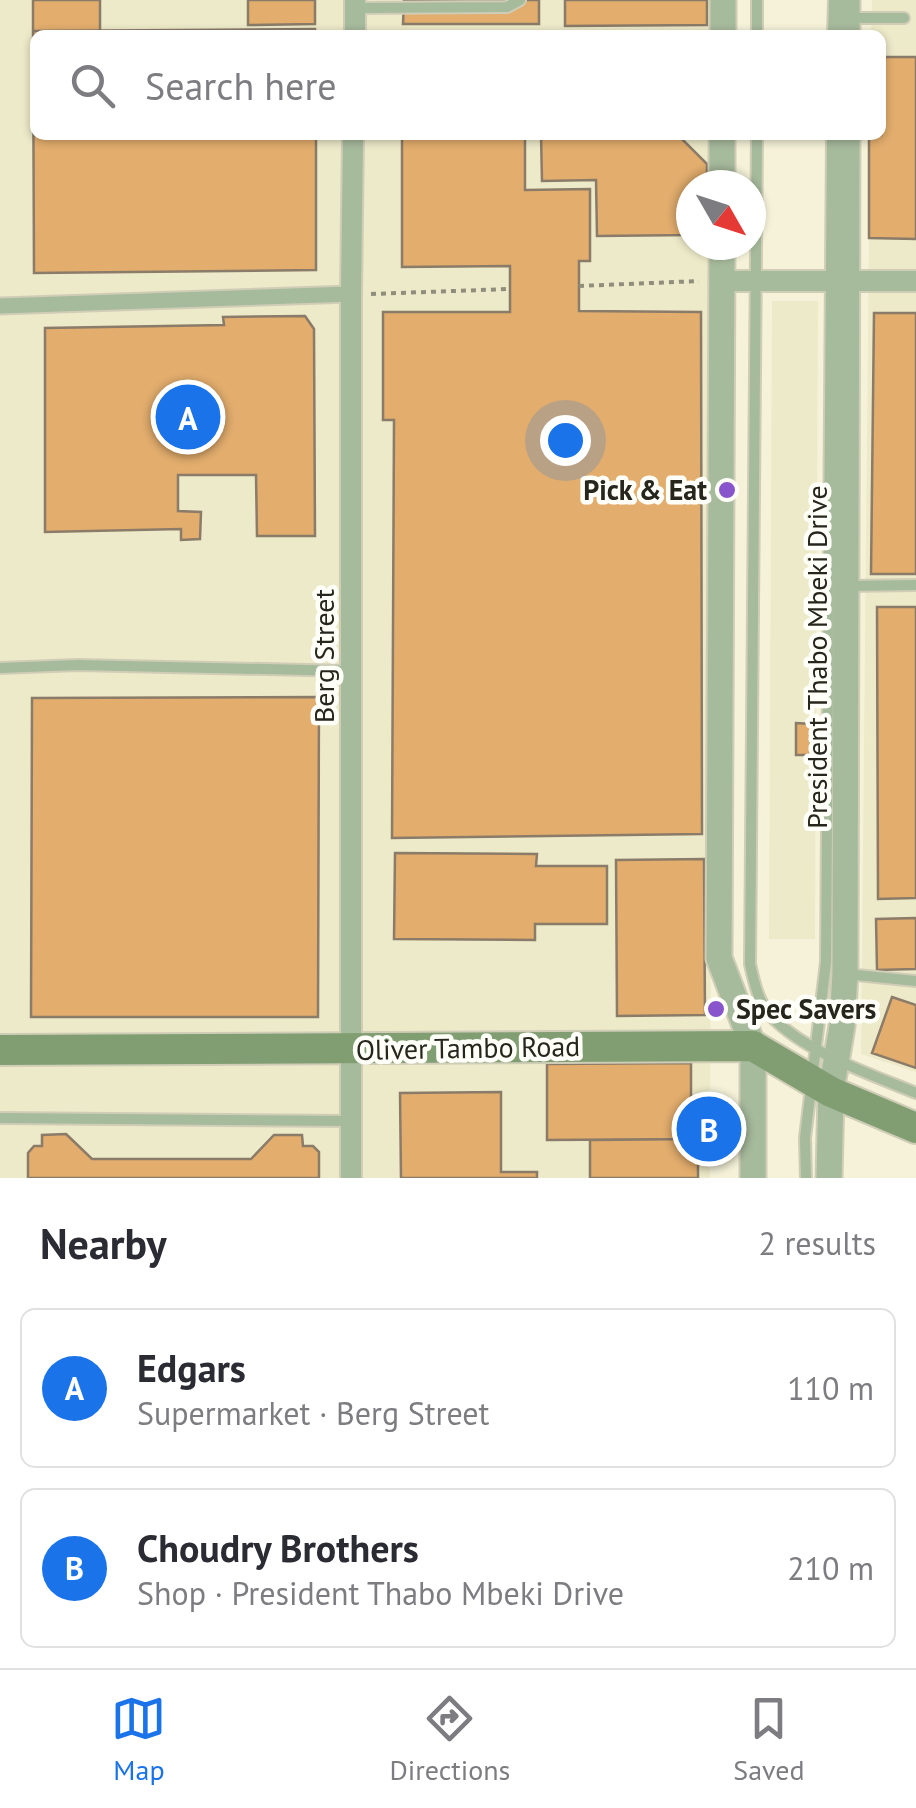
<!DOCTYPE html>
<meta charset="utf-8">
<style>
body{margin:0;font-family:"PT Sans",sans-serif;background:#f2f2f3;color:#2b2b33}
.compass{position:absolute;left:676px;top:170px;width:90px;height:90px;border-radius:50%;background:#fff;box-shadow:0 2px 8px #0004;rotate:129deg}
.you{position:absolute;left:565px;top:440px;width:35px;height:35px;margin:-25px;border:8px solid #fff;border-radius:50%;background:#1a73e8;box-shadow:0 0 0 15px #1a73e833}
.badge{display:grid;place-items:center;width:65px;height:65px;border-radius:50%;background:#1a73e8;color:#fff;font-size:32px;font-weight:700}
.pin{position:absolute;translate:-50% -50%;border:5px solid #fff;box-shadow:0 2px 10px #0006}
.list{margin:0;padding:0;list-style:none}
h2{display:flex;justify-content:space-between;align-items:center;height:130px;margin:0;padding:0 40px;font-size:42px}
h2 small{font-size:32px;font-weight:400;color:#7c7c81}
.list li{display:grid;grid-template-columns:65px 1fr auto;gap:30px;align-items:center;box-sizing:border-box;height:160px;margin:0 20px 20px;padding:0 20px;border:2px solid #e1e1e2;border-radius:15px}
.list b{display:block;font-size:38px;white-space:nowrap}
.list p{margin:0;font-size:32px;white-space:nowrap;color:#7c7c81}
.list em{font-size:32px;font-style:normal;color:#7c7c81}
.icon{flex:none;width:55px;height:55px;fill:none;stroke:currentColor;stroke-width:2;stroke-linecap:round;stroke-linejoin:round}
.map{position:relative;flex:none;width:916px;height:1178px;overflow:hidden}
.search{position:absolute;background:#fff;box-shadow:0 2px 8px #0004;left:30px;right:30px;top:30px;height:110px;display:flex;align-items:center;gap:25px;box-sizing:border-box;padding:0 35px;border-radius:15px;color:#7c7c81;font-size:38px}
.sheet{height:490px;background:#fff}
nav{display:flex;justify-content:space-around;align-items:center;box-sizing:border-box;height:140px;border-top:2px solid #e1e1e2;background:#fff;font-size:28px;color:#7c7c81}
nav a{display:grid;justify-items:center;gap:5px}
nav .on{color:#1a73e8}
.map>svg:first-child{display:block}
.built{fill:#edeac9}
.building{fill:#e2ad6d;stroke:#8b7b69;stroke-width:2.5}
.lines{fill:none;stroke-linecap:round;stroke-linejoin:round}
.service-casing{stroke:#d0cdb7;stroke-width:14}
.pedestrian-casing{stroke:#d0cdb7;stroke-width:19}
.minor-casing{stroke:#d0cdb7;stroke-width:24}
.tertiary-casing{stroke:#d0cdb7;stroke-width:29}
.secondary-casing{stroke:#d0cdb7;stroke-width:34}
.path{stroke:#8f8d7c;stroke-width:4;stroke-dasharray:5 5;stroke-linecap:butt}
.service{stroke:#a6ba9c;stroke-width:10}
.pedestrian{stroke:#a6ba9c;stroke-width:15}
.minor{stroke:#a6ba9c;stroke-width:20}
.tertiary{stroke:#a6ba9c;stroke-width:25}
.secondary{stroke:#819e73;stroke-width:30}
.poi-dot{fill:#8955cd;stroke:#fffff9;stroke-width:4}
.labels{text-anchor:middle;stroke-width:9;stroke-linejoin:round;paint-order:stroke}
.poi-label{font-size:28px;font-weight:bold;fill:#27261d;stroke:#fffff9;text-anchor:end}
.street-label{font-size:28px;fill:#27261d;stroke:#fffff9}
</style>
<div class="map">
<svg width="916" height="1178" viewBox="0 0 916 1178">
<rect width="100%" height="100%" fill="#f5f2d9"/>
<!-- built -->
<path class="built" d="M0,0H714V35H35V135H713V185H691V245H713L710,1178H0Z
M872,0H916V1072L861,1054L870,135H881V35H871Z
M772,301H818L815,939H769Z"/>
<!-- building -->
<path class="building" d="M33,0H100V31H33Z
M248,0H315V24L248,25Z
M404,0H539V24H403Z
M565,0H707V25L565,26Z
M315,29V35H35V135H316V270L34,273L33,31Z
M881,57H916V239L869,238V135H881Z
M402,135H525V190L590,189V261H579V311L701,312L702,834L392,838L394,420H383V312H510V266L402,267Z
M541,135H678L707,164V185H691V235L597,236L596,180L542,181Z
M874,313H916V574H871Z
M305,316L314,329L315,536H257L256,475H178V511L201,512L200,539L181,540V529L45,532V328L224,325L223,317Z
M877,607H916V898L878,899Z
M319,697L318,1017H31L32,698Z
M796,723L811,724L810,755H796Z
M395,853L537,854L536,866H607V924H535V940L394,939Z
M704,859L705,1015L617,1016L616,860Z
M916,918V969L877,970L876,919Z
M892,997L916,1005V1068L872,1053Z
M691,1063V1139L547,1140V1064Z
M501,1092V1172H537V1178H401L400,1093Z
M66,1134L92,1159H251L274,1135H302L303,1146H313L319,1152V1178H28V1153L34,1146H42V1135Z
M698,1139V1178H590V1140Z"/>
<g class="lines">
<!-- service casing -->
<g class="service-casing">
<path id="service" d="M355,8L507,7L520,0
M850,18H904
M757,35V0
M833,35L834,0
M757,135L750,964C754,982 758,1001 770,1015C804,1052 870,1074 916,1093
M847,586L916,585
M0,668L78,665L351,671
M846,974L916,981
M0,1118L350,1121
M806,1178L805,1138L826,962L832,135"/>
</g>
<!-- pedestrian casing -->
<g class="pedestrian-casing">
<path id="pedestrian" d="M0,306L351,294"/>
</g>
<!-- minor casing -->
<g class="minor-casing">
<path id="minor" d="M355,35V0
M722,281H916
M351,1178V294L353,135"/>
</g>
<!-- tertiary casing -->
<g class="tertiary-casing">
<path id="tertiary" d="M847,0V35
M723,35V0
M722,185V135
M722,245L719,958L753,1046V1178
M829,1178L831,1092L842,1026L845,973L847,135"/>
</g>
<!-- secondary casing -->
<g class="secondary-casing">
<path id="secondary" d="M0,1050L753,1046L831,1092L916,1128"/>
</g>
<!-- path -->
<path class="path" d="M579,286L699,281
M371,294L509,289"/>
<!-- service -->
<use href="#service" class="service"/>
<!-- pedestrian -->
<use href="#pedestrian" class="pedestrian"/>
<!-- minor -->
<use href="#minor" class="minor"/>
<!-- tertiary -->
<use href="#tertiary" class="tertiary"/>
<!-- secondary -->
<use href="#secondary" class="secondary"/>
</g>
<!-- markers -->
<g class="poi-dot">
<circle cx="727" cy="490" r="10"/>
<circle cx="716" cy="1009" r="10"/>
</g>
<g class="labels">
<!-- poi labels -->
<g class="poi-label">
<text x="707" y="500">Pick &amp; Eat</text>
<text x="736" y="1019" text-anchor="start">Spec Savers</text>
</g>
<!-- street labels -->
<g class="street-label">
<text transform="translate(324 656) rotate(-90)" y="10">Berg Street</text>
<text transform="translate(817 657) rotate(-90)" y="10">President Thabo Mbeki Drive</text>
<text transform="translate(468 1048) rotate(-1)" y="10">Oliver Tambo Road</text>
</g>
</g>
</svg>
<svg class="compass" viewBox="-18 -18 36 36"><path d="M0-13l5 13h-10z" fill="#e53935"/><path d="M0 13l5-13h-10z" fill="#7c7c81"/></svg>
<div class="you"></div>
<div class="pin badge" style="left:188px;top:417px">A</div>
<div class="pin badge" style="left:709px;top:1129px">B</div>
<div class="search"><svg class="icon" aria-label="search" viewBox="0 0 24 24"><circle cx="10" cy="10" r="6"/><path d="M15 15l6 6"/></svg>Search here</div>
</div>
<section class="sheet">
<h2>Nearby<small>2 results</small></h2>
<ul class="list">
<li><span class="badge">A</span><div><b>Edgars</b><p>Supermarket · Berg Street</p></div><em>110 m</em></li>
<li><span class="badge">B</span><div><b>Choudry Brothers</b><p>Shop · President Thabo Mbeki Drive</p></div><em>210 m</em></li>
</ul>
</section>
<nav>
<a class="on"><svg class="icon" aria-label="map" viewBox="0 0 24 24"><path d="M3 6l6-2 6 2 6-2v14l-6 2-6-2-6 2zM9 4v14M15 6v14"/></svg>Map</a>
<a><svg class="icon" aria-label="directions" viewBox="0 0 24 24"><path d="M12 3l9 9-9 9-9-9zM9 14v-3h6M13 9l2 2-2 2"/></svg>Directions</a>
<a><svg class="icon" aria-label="saved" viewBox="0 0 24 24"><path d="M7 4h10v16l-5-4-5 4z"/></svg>Saved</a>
</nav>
